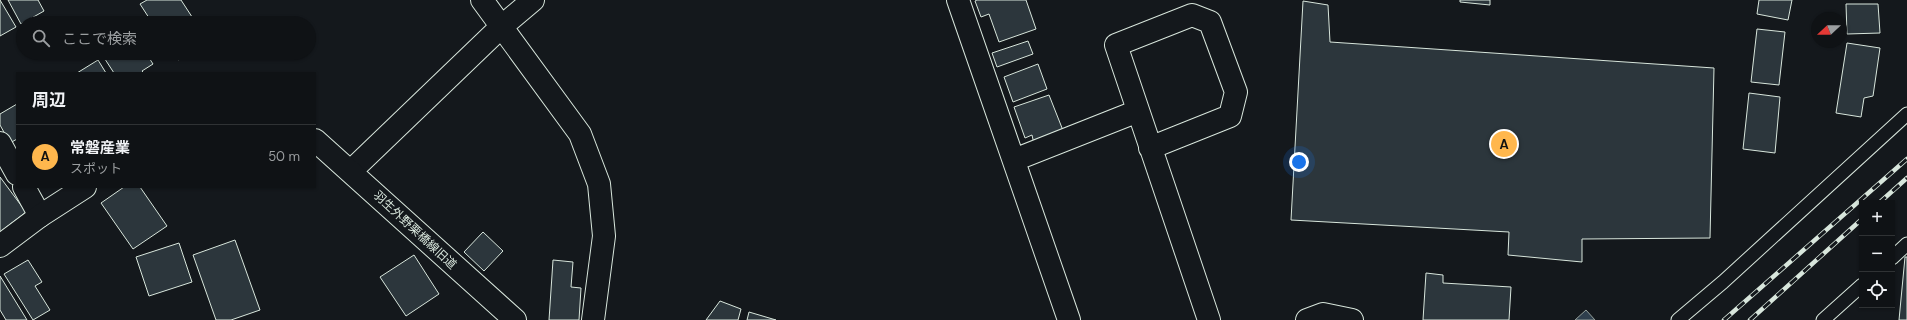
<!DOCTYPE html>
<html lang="ja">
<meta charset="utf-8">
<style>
body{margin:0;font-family:"DM Sans","Noto Sans JP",sans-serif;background:#181b1e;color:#f1f3f6}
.controls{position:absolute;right:12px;bottom:12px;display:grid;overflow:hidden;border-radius:0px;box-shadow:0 1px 3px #0004}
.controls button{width:36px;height:36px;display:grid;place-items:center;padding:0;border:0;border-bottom:1px solid #2f3234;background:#0f1215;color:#f1f3f6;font:20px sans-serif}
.compass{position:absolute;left:1811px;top:12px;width:36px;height:36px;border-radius:50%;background:#0f1215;box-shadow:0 1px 3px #0004;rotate:248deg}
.you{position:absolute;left:1299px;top:162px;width:14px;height:14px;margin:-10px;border:3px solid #fff;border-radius:50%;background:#1a73e8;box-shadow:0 0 0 6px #1a73e833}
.badge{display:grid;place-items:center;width:26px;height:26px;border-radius:50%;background:#ffb74d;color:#111;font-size:13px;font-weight:700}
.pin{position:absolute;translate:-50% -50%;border:2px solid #fff;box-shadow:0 1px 4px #0006}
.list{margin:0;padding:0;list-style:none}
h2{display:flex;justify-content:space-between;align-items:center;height:52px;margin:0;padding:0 16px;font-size:17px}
h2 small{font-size:13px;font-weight:400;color:#9b9ea0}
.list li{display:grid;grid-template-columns:26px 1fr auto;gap:12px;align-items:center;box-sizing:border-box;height:64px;padding:0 16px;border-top:1px solid #2f3234}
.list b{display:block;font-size:15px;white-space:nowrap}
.list p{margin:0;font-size:13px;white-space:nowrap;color:#9b9ea0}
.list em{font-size:13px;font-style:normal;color:#9b9ea0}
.icon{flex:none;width:22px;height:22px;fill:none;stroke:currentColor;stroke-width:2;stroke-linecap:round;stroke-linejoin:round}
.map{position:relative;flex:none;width:1907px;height:320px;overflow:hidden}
.search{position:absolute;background:#0f1215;box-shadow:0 1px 3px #0004;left:16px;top:16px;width:300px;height:44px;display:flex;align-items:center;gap:10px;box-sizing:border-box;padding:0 14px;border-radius:22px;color:#9b9ea0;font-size:15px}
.panel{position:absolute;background:#0f1215;box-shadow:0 1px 3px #0004;left:16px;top:72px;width:300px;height:116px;border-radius:0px}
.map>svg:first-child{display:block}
.water{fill:#2f3f4d;stroke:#939e99}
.building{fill:#2c363c;stroke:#d8e6dc}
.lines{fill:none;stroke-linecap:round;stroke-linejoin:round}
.lane-casing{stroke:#d8e6dc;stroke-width:15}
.street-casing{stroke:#d8e6dc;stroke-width:24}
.secondary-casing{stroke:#d8e6dc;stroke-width:24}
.lane{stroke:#14181c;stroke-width:13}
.street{stroke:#14181c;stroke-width:22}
.secondary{stroke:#14181c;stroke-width:22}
.rail-casing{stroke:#d8e6dc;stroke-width:4.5}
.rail{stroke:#14181c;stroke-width:3;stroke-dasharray:9;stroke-linecap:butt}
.labels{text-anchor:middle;stroke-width:3;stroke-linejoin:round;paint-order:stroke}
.street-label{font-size:12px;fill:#d8e6dc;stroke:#14181c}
</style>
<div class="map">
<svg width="1907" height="320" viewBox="0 0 1907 320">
<rect width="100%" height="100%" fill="#14181c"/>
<!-- water -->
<path class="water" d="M1586,310L1595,320H1575Z"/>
<!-- building -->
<path class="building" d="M0,0L16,27L0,36Z
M8,0H38L44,11L21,24Z
M147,0H181L196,23H147L151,21L140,4Z
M977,0H1026L1036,29L999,42L989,14L981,17L975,1Z
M1460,0H1490V5L1460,2Z
M1759,0H1792L1788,20L1757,14Z
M1303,1L1328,5L1330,42L1714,68L1710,238L1582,239V262L1508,255L1509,232L1291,220Z
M1846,4H1878L1880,33L1847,34Z
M1757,29L1785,32L1779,85L1751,82Z
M1028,41L1033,54L997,67L992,53Z
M1847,43L1880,48L1873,96L1864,98L1861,117L1836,113Z
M101,53H146L153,64L142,71L144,73H114Z
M173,53H189L178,60Z
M98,60L106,73H77Z
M1038,64L1047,89L1013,102L1004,77Z
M1749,93L1780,97L1775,153L1743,149Z
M1049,95L1064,133L1034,144L1032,135L1025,138L1014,107Z
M17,104V139L10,143L0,125V114Z
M0,177L26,212L0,232Z
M124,187H140L167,226L133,249L101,203Z
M483,232L503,251L484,271L464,252Z
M235,240L260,310L231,320H216L193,255Z
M179,243L192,282L149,296L136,257Z
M414,255L439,294L406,316L380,277Z
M1905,257H1907V320H1899Z
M28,260L42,282L35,286L50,310L33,320L4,274Z
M553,260L573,262L571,287L581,288L579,320H549Z
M1426,273L1443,275V283L1511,287L1509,320H1423Z
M0,276L27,320H6L0,310Z
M720,301L741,309L738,320H706Z
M749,312L776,320H747Z"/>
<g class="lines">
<!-- lane casing -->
<g class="lane-casing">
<path id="lane" d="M1892,258L1907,244
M1678,320L1723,282L1907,114
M1823,320L1862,285"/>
</g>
<!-- street casing -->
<g class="street-casing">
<path id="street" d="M482,0L580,134L599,184L604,236L593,320
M958,0L1069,320
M0,143L17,174
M1150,148L1230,116L1236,92L1210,22L1192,15L1116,45L1209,320
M1014,160L1138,111
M351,171L501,27L533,0
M24,187L40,216
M1307,320L1323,314L1352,320"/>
</g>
<!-- secondary casing -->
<g class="secondary-casing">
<path id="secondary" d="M315,140L515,320
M0,246L40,216L85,187"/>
</g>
<!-- lane -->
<use href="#lane" class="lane"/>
<!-- street -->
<use href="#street" class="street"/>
<!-- secondary -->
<use href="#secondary" class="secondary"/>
<!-- rail casing -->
<g class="rail-casing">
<path id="rail" d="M1879,203L1907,178
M1724,320L1907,159
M1750,320L1862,219"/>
</g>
<!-- rail -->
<use href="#rail" class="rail"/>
</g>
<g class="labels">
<!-- street labels -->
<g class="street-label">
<text transform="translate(415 230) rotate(43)" y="4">羽生外野栗橋線旧道</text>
</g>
</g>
</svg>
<div class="controls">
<button>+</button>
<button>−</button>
<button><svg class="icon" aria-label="locate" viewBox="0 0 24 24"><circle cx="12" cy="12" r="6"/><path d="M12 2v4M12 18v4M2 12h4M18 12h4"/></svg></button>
</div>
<svg class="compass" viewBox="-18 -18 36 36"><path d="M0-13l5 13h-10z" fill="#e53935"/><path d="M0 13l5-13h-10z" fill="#9b9ea0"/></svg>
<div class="you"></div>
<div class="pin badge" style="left:1504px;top:144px">A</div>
<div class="search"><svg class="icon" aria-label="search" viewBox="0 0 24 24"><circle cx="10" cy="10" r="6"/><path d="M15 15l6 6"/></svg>ここで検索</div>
<section class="panel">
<h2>周辺<small></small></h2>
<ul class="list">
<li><span class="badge">A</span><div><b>常磐産業</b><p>スポット</p></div><em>50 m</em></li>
</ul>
</section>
</div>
